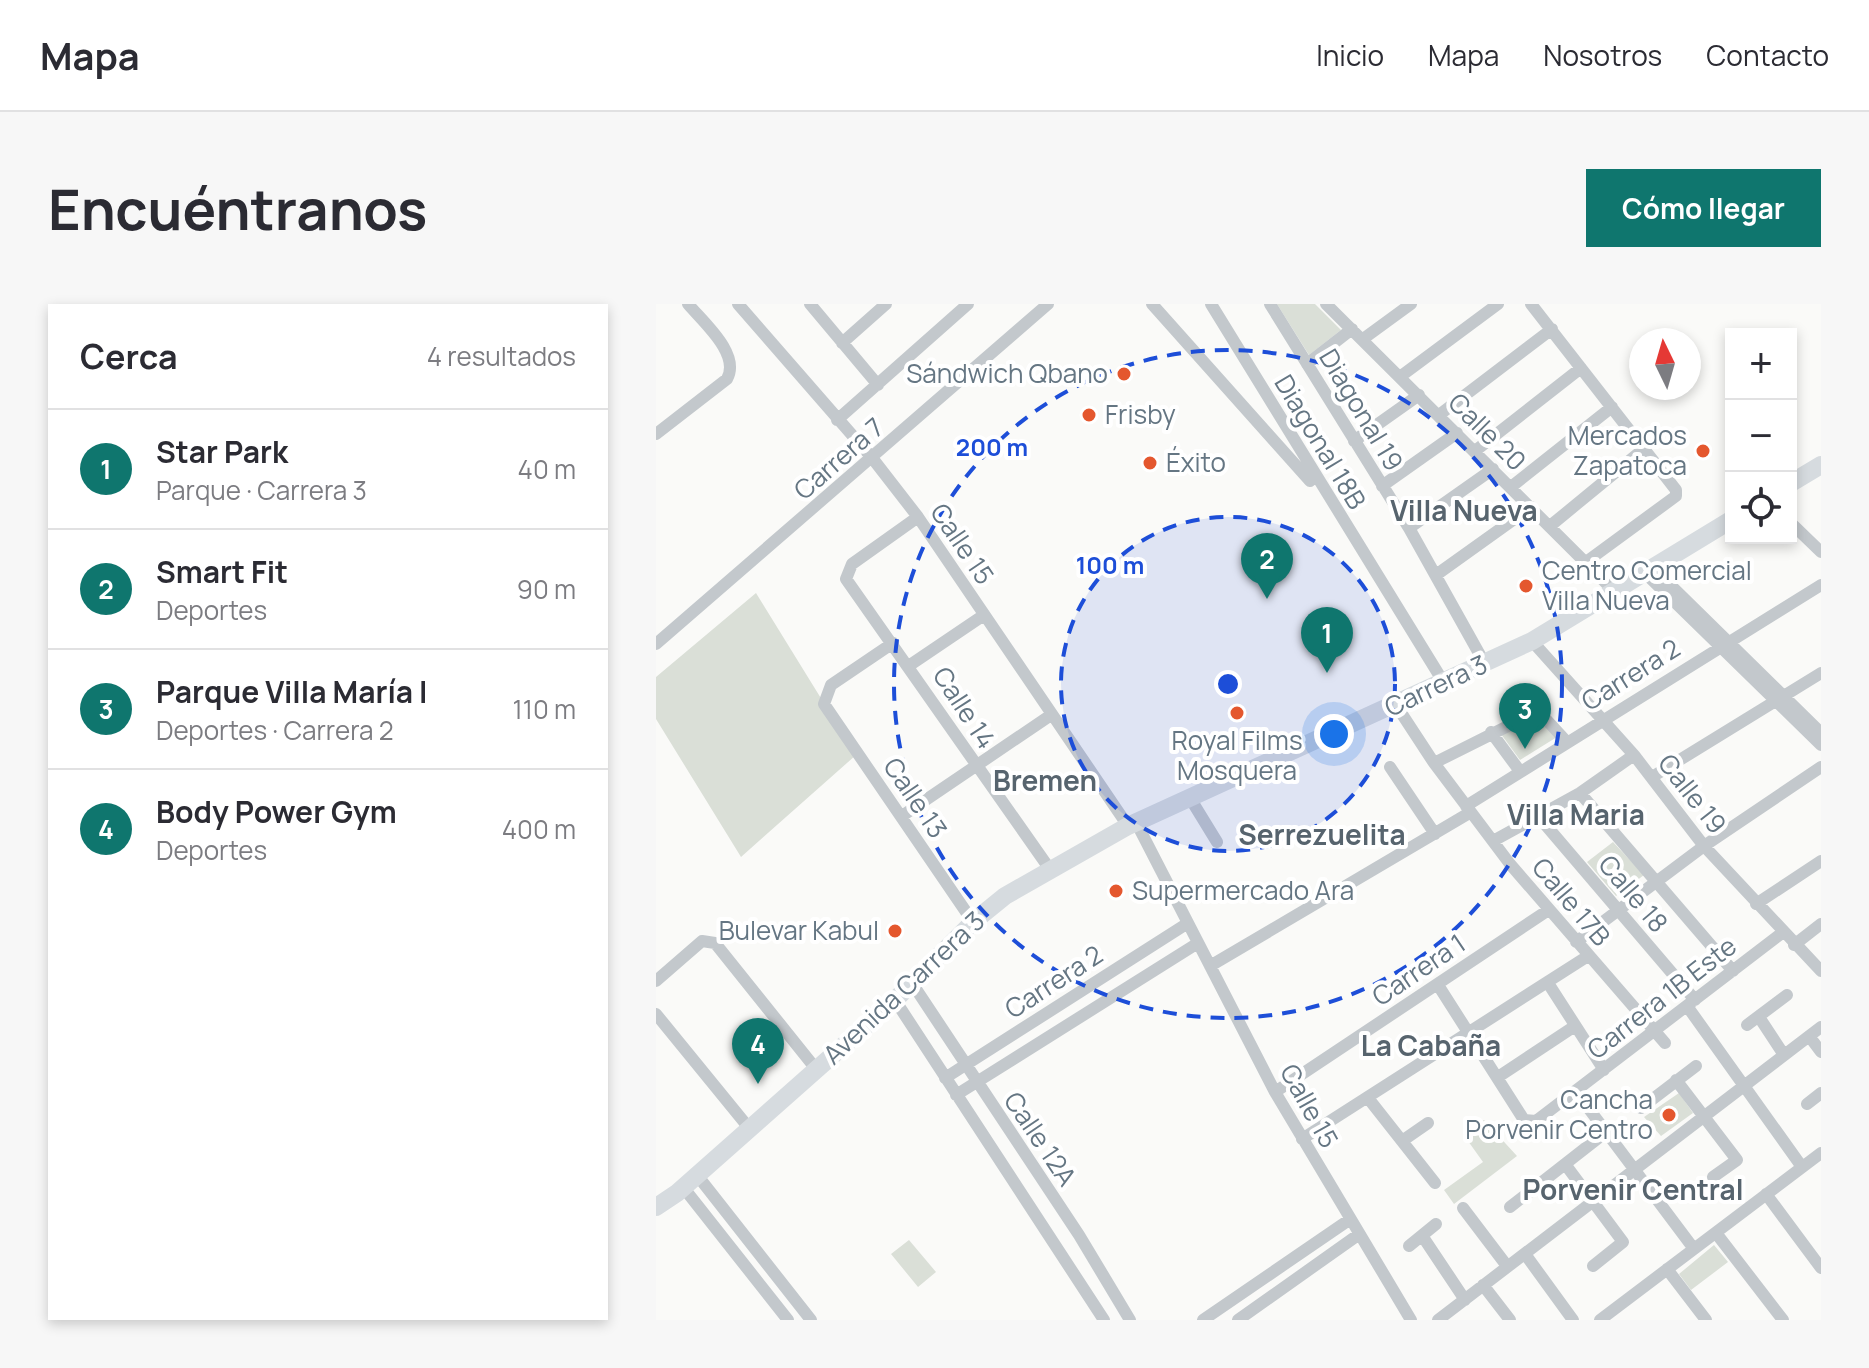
<!DOCTYPE html>
<html lang="es">
<meta charset="utf-8">
<style>
body{margin:0;font-family:Manrope,sans-serif;background:#f7f7f7;color:#2b2b33}
.controls{position:absolute;right:24px;top:24px;display:grid;overflow:hidden;border-radius:0px;box-shadow:0 4px 12px #0003}
.controls button{width:72px;height:72px;display:grid;place-items:center;padding:0;border:0;border-bottom:2px solid #e1e1e2;background:#fff;color:#2b2b33;font:40px sans-serif}
.compass{position:absolute;left:973px;top:24px;width:72px;height:72px;border-radius:50%;background:#fff;box-shadow:0 4px 12px #0003;rotate:355deg}
.you{position:absolute;left:678px;top:430px;width:28px;height:28px;margin:-20px;border:6px solid #fff;border-radius:50%;background:#1a73e8;box-shadow:0 0 0 12px #1a73e833}
.badge{display:grid;place-items:center;width:52px;height:52px;border-radius:50%;background:#0f766e;color:#fff;font-size:26px;font-weight:700}
.pin{position:absolute;translate:-50% -66px;filter:drop-shadow(0 2px 4px #0008)}
.pin::after{content:'';position:absolute;top:42px;width:28px;height:24px;background:inherit;clip-path:polygon(0 0,100% 0,50% 100%)}
.list{margin:0;padding:0;list-style:none}
h2{display:flex;justify-content:space-between;align-items:center;height:104px;margin:0;padding:0 32px;font-size:34px}
h2 small{font-size:26px;font-weight:400;color:#7c7c81}
.list li{display:grid;grid-template-columns:52px 1fr auto;gap:24px;align-items:center;box-sizing:border-box;height:120px;padding:0 32px;border-top:2px solid #e1e1e2}
.list b{display:block;font-size:30px;white-space:nowrap}
.list p{margin:0;font-size:26px;white-space:nowrap;color:#7c7c81}
.list em{font-size:26px;font-style:normal;color:#7c7c81}
.icon{flex:none;width:44px;height:44px;fill:none;stroke:currentColor;stroke-width:2;stroke-linecap:round;stroke-linejoin:round}
.map{position:relative;flex:none;width:1165px;height:1016px;overflow:hidden;border-radius:0px}
header{display:flex;align-items:center;gap:48px;box-sizing:border-box;height:112px;padding:0 40px;background:#fff;border-bottom:2px solid #e1e1e2}
header strong{font-size:38px}
nav{display:flex;gap:44px;margin-inline-start:auto;font-size:28px}
.intro{display:flex;align-items:center;justify-content:space-between;box-sizing:border-box;height:192px;padding:0 48px}
h1{margin:0;font-size:56px}
.button{padding:20px 36px;border-radius:0px;background:#0f766e;color:#fff;font-size:28px;font-weight:700}
main{display:flex;gap:48px;padding:0 48px}
aside{flex:1;background:#fff;border-radius:0px;box-shadow:0 4px 12px #0003}
.map>svg:first-child{display:block}
.green{fill:#dadfd7}
.lines{fill:none;stroke-linecap:round;stroke-linejoin:round}
.minor{stroke:#c3c8cc;stroke-width:12}
.secondary{stroke:#d6dbdf;stroke-width:18}
.ring{fill:none;stroke:#1d4ed8;stroke-width:4;stroke-dasharray:14 10}
.poi-dot{fill:#e4572e;stroke:#fff;stroke-width:3}
.labels{text-anchor:middle;stroke-width:8;stroke-linejoin:round;paint-order:stroke}
.poi-label{font-size:26px;fill:#657683;stroke:#fff;text-anchor:end}
.street-label{font-size:26px;fill:#657683;stroke:#fff}
.neighbourhood-label{font-size:28px;font-weight:bold;fill:#57646e;stroke:#fff}
.centre{fill:#1d4ed8;stroke:#fff;stroke-width:4}
.ring-label{font-size:24px;text-anchor:middle;font-weight:bold;fill:#1d4ed8;stroke:#fff;stroke-width:8;stroke-linejoin:round;paint-order:stroke}
</style>
<header>
<strong>Mapa</strong>
<nav><a>Inicio</a><a>Mapa</a><a>Nosotros</a><a>Contacto</a></nav>
</header>
<div class="intro"><h1>Encuéntranos</h1><a class="button">Cómo llegar</a></div>
<main>
<aside>
<h2>Cerca<small>4 resultados</small></h2>
<ul class="list">
<li><span class="badge">1</span><div><b>Star Park</b><p>Parque · Carrera 3</p></div><em>40 m</em></li>
<li><span class="badge">2</span><div><b>Smart Fit</b><p>Deportes</p></div><em>90 m</em></li>
<li><span class="badge">3</span><div><b>Parque Villa María I</b><p>Deportes · Carrera 2</p></div><em>110 m</em></li>
<li><span class="badge">4</span><div><b>Body Power Gym</b><p>Deportes</p></div><em>400 m</em></li>
</ul>
</aside>
<div class="map">
<svg width="1165" height="1016" viewBox="0 0 1165 1016">
<rect width="100%" height="100%" fill="#fafaf8"/>
<!-- green -->
<path class="green" d="M621,0H659L685,26L653,51Z
M100,289L200,451L85,553L0,415V373Z
M882,415L901,433L864,456L845,430Z
M957,538L988,571L960,592L931,558Z
M1023,789L1037,809L1005,832L988,813Z
M828,816L861,852L798,900L788,886L827,858L807,830Z
M253,936L280,968L262,983L235,950Z
M1058,941L1072,958L1035,986L1023,970Z"/>
<g class="lines">
<!-- minor -->
<path class="minor" d="M82,0L217,155L262,213L472,522
M154,0L222,81
M496,0L654,177
M555,0L788,379
M614,0L753,224L829,360
M670,0L960,289
M875,0L1020,186V192L930,258
M707,35L755,0
M186,39L230,0
M651,60L696,25
M745,72L842,0
M783,111L896,25
M181,116L312,0
M0,130L71,75C85,50 47,18 32,0
M698,137L763,91
M819,147L925,64
M726,182L801,129
M855,183L956,103
M262,213L196,260L190,275L393,564
M1135,219L1165,248
M894,222L989,144
M753,224L837,165
M997,264L1165,429
M989,269L1165,441
M780,271L875,203
M876,337L978,451L1048,542L1165,667
M237,339L175,381L168,400L317,618
M0,340L392,0
M254,361L328,311
M740,401L778,459L854,560L1009,739
M835,428L863,466
M778,459L878,409L886,411L910,437
M734,463L779,530
M996,473L1165,369
M924,489L1077,667
M534,494L561,538
M810,502L1165,281
M246,512L395,411
M882,512L1039,696
M480,518L619,788L755,1016
M837,537L924,489L978,451
M1100,600L1165,557
M920,638L1048,542L1165,463
M1138,641L1165,620
M554,662L815,508
M0,677L46,637L59,639L160,765
M256,679L423,931L474,1016
M892,679L948,766
M782,681L868,816L880,817L1126,629
M239,696L448,1016
M1031,702L1146,863
M0,710L93,824
M1103,713L1128,751
M1091,721L1131,691
M1153,732L1165,748
M842,773L919,722
M289,774L532,619
M1020,776L1081,856L1057,873
M619,788L891,607
M921,789L1038,945
M300,791L542,639
M712,794L779,879
M1151,800L1165,789
M985,804L1040,762
M646,835L932,652
M746,837L772,819
M909,860L967,938L937,962
M41,871L155,1016
M27,883L132,1016
M1110,890L1165,964
M854,903L950,828
M807,904L851,962
M1060,929L1127,1016
M767,933L809,996
M753,942L780,920
M869,950L917,1016
M1011,965L1050,1016
M827,981L854,1016
M547,1016L693,916
M582,1016L702,931
M782,1016L1165,723
M944,1016L1165,849"/>
<!-- secondary -->
<path class="secondary" d="M1135,179L1165,161
M0,903L21,889L239,696L317,618L349,592L472,522L876,337L1075,216"/>
</g>
<!-- distance rings -->
<circle cx="572" cy="380" r="167" fill="#1d4ed8" fill-opacity=".12"/>
<g class="ring">
<circle cx="572" cy="380" r="167"/>
<circle cx="572" cy="380" r="334"/>
</g>
<!-- markers -->
<g class="poi-dot">
<circle cx="468" cy="70" r="8"/>
<circle cx="433" cy="111" r="8"/>
<circle cx="1047" cy="147" r="8"/>
<circle cx="494" cy="159" r="8"/>
<circle cx="870" cy="282" r="8"/>
<circle cx="581" cy="409" r="8"/>
<circle cx="460" cy="587" r="8"/>
<circle cx="239" cy="627" r="8"/>
<circle cx="1013" cy="811" r="8"/>
</g>
<g class="labels">
<!-- poi labels -->
<g class="poi-label">
<text x="452" y="79">Sándwich Qbano</text>
<text x="449" y="120" text-anchor="start">Frisby</text>
<text x="1031" y="141">Mercados<tspan x="1031" dy="30">Zapatoca</tspan></text>
<text x="510" y="168" text-anchor="start">Éxito</text>
<text x="886" y="276" text-anchor="start">Centro Comercial<tspan x="886" dy="30">Villa Nueva</tspan></text>
<text x="581" y="446" text-anchor="middle">Royal Films<tspan x="581" dy="30">Mosquera</tspan></text>
<text x="476" y="596" text-anchor="start">Supermercado Ara</text>
<text x="223" y="636">Bulevar Kabul</text>
<text x="997" y="805">Cancha<tspan x="997" dy="30">Porvenir Centro</tspan></text>
</g>
<!-- street labels -->
<g class="street-label">
<text transform="translate(705 106) rotate(59)" y="9">Diagonal 19</text>
<text transform="translate(831 128) rotate(45)" y="9">Calle 20</text>
<text transform="translate(664 138) rotate(59)" y="9">Diagonal 18B</text>
<text transform="translate(183 155) rotate(-41)" y="9">Carrera 7</text>
<text transform="translate(306 240) rotate(56)" y="9">Calle 15</text>
<text transform="translate(975 371) rotate(-32)" y="9">Carrera 2</text>
<text transform="translate(780 382) rotate(-25)" y="9">Carrera 3</text>
<text transform="translate(308 404) rotate(57)" y="9">Calle 14</text>
<text transform="translate(1036 490) rotate(52)" y="9">Calle 19</text>
<text transform="translate(259 494) rotate(56)" y="9">Calle 13</text>
<text transform="translate(977 590) rotate(50)" y="9">Calle 18</text>
<text transform="translate(915 598) rotate(50)" y="9">Calle 17B</text>
<text transform="translate(763 666) rotate(-34)" y="9">Carrera 1</text>
<text transform="translate(398 678) rotate(-33)" y="9">Carrera 2</text>
<text transform="translate(248 684) rotate(-43)" y="9">Avenida Carrera 3</text>
<text transform="translate(1006 694) rotate(-38)" y="9">Carrera 1B Este</text>
<text transform="translate(653 802) rotate(61)" y="9">Calle 15</text>
<text transform="translate(384 835) rotate(56)" y="9">Calle 12A</text>
</g>
<!-- neighbourhood labels -->
<g class="neighbourhood-label">
<text x="808" y="217">Villa Nueva</text>
<text x="389" y="487">Bremen</text>
<text x="920" y="521">Villa Maria</text>
<text x="666" y="541">Serrezuelita</text>
<text x="775" y="752">La Cabaña</text>
<text x="977" y="896">Porvenir Central</text>
</g>
</g>
<circle cx="572" cy="380" r="12" class="centre"/>
<g class="ring-label">
<text x="336" y="152">200 m</text>
<text x="454" y="270">100 m</text>
</g>
</svg>
<div class="controls">
<button>+</button>
<button>−</button>
<button><svg class="icon" aria-label="locate" viewBox="0 0 24 24"><circle cx="12" cy="12" r="6"/><path d="M12 2v4M12 18v4M2 12h4M18 12h4"/></svg></button>
</div>
<svg class="compass" viewBox="-18 -18 36 36"><path d="M0-13l5 13h-10z" fill="#e53935"/><path d="M0 13l5-13h-10z" fill="#7c7c81"/></svg>
<div class="you"></div>
<div class="pin badge" style="left:671px;top:369px">1</div>
<div class="pin badge" style="left:611px;top:295px">2</div>
<div class="pin badge" style="left:869px;top:445px">3</div>
<div class="pin badge" style="left:102px;top:780px">4</div>
</div>
</main>
